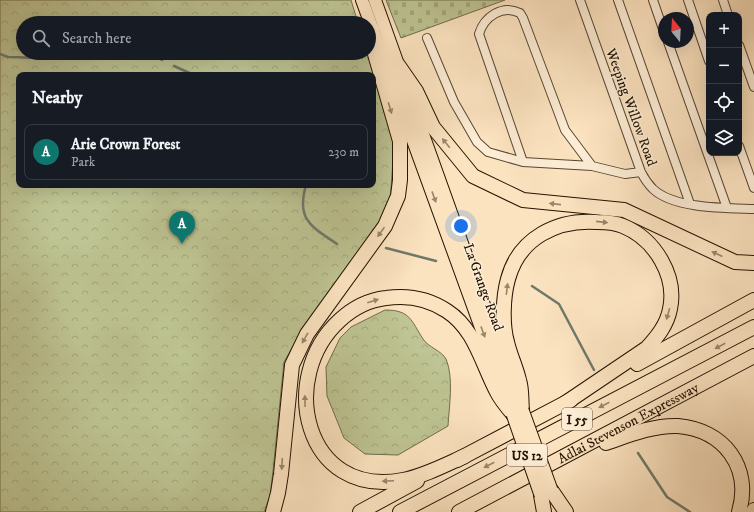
<!DOCTYPE html>
<meta charset="utf-8">
<style>
body{margin:0;font-family:"IM FELL DW Pica",serif;background:#242831;color:#f1f3f6}
.controls{position:absolute;right:12px;top:12px;display:grid;overflow:hidden;border-radius:8px;box-shadow:0 4px 16px #0002}
.controls button{width:36px;height:36px;display:grid;place-items:center;padding:0;border:0;border-bottom:1px solid #363941;background:#171b24;color:#f1f3f6;font:20px sans-serif}
.compass{position:absolute;left:658px;top:12px;width:36px;height:36px;border-radius:50%;background:#171b24;box-shadow:0 4px 16px #0002;rotate:342deg}
.you{position:absolute;left:461px;top:226px;width:14px;height:14px;margin:-10px;border:3px solid #fff;border-radius:50%;background:#1a73e8;box-shadow:0 0 0 6px #1a73e833}
.badge{display:grid;place-items:center;width:26px;height:26px;border-radius:50%;background:#0f766e;color:#fff;font-size:13px;font-weight:700}
.pin{position:absolute;translate:-50% -33px;filter:drop-shadow(0 1px 2px #0008)}
.pin::after{content:'';position:absolute;top:21px;width:14px;height:12px;background:inherit;clip-path:polygon(0 0,100% 0,50% 100%)}
.list{margin:0;padding:0;list-style:none}
h2{display:flex;justify-content:space-between;align-items:center;height:52px;margin:0;padding:0 16px;font-size:17px}
h2 small{font-size:13px;font-weight:400;color:#9ea1a6}
.list li{display:grid;grid-template-columns:26px 1fr auto;gap:12px;align-items:center;box-sizing:border-box;height:56px;margin:0 8px 8px;padding:0 8px;border:1px solid #363941;border-radius:8px}
.list b{display:block;font-size:15px;white-space:nowrap}
.list p{margin:0;font-size:13px;white-space:nowrap;color:#9ea1a6}
.list em{font-size:13px;font-style:normal;color:#9ea1a6}
.icon{flex:none;width:22px;height:22px;fill:none;stroke:currentColor;stroke-width:2;stroke-linecap:round;stroke-linejoin:round}
.map{position:relative;flex:none;width:754px;height:512px;overflow:hidden}
.search{position:absolute;background:#171b24;box-shadow:0 4px 16px #0002;left:16px;top:16px;width:360px;height:44px;display:flex;align-items:center;gap:10px;box-sizing:border-box;padding:0 14px;border-radius:22px;color:#9ea1a6;font-size:15px}
.panel{position:absolute;background:#171b24;box-shadow:0 4px 16px #0002;left:16px;top:72px;width:360px;height:116px;border-radius:8px}
.map>svg:first-child{display:block}
.forest{fill:url(#forest-crowns);stroke:#706c4a;fill-rule:evenodd}
.cemetery{fill:url(#cemetery-stones);stroke:#706c4a}
.lines{fill:none;stroke-linecap:round;stroke-linejoin:round}
.stream{stroke:#6d7a6b;stroke-width:2.5}
.minor-casing{stroke:#584731;stroke-width:10}
.primary-casing{stroke:#221301;stroke-width:14}
.motorway-casing{stroke:#221301;stroke-width:16}
.minor{stroke:#fdedd6;stroke-width:8}
.primary{stroke:#fce3c0;stroke-width:12}
.motorway{stroke:#fce3c0;stroke-width:14}
.trunk-bridge-casing{stroke:#221301;stroke-width:15;stroke-linecap:butt}
.trunk-bridge{stroke:#fce3c0;stroke-width:13}
.oneway{fill:#9a856a}
.labels{text-anchor:middle;stroke-width:3;stroke-linejoin:round;paint-order:stroke}
.shield{fill:#fdedd6;stroke:#645441;stroke-width:1}
.shield-label{font-size:13px;font-weight:bold;fill:#221301}
.street-label{font-size:14px;fill:#221301;stroke:#fdedd6}
</style>
<div class="map">
<svg width="754" height="512" viewBox="0 0 754 512">
<defs>
<pattern id="forest-crowns" width="20" height="18" patternUnits="userSpaceOnUse"><rect width="20" height="18" fill="#bec493"/><path d="M2 6a3 3 0 1 1 6 0M12 15a3 3 0 1 1 6 0" fill="none" stroke="#a3a87d"/></pattern>
<pattern id="cemetery-stones" width="16" height="16" patternUnits="userSpaceOnUse"><rect width="16" height="16" fill="#bec493"/><path d="M2 7V4a2 2 0 0 1 4 0v3zM10 15v-3a2 2 0 0 1 4 0v3z" fill="#a3a87d"/></pattern>
</defs>
<rect width="100%" height="100%" fill="#fce3c0"/>
<filter id="stains"><feTurbulence type="fractalNoise" baseFrequency=".005" numOctaves="4"/><feColorMatrix values="0 0 0 0 .2 0 0 0 0 .09 0 0 0 0 .02 0 0 0 .5 -.17"/></filter>
<radialGradient id="worn" r=".72"><stop offset=".6" stop-color="#630" stop-opacity="0"/><stop offset="1" stop-color="#630" stop-opacity=".3"/></radialGradient>
<!-- forest -->
<path class="forest" d="M0,0H351L358,23H23V53H368L380,90L394,146L390,202L376,228L305,325L284,362L273,471L270,496L264,512H0ZM19,75H373V185H19Z
M385,310C410,310 411,320 423,339C428,347 442,351 446,359C454,377 449,408 448,426L398,455L365,454L344,438L327,396L326,367L340,338L351,327Z"/>
<!-- cemetery -->
<path class="cemetery" d="M386,0H505L401,38Z"/>
<g class="lines">
<!-- stream -->
<path class="stream" d="M152,53L162,60
M0,54L8,57C39,57 73,62 102,53
M174,66L194,75
M306,185C296,220 311,226 337,244
M386,248L436,261
M532,286L559,304L594,370
M638,453L667,497L690,512"/>
<!-- minor casing -->
<g class="minor-casing">
<path id="minor" d="M580,0L641,172C644,178 648,184 653,189C674,209 726,208 754,209
M618,0L690,204
M653,0L664,32
M688,0L709,61
M723,0L728,15
M427,38L454,102L477,142L488,152L523,162L592,166
M668,42L727,208
M739,45L754,87
M739,146L754,188
M523,162L479,34C484,17 502,4 520,13L523,18L565,130L592,166L625,174L641,172"/>
</g>
<!-- primary casing -->
<g class="primary-casing">
<path id="primary" d="M362,0L509,405
M375,0L518,400"/>
</g>
<!-- motorway casing -->
<g class="motorway-casing">
<g id="motorway">
<path d="M398,65L416,91L433,127L473,176L523,200L624,210L735,262L754,263"/>
<path d="M637,364L754,300"/>
<path d="M522,410C521,400 522,389 519,380C516,367 510,355 507,342C502,324 503,297 508,279C519,238 557,219 597,222C605,222 616,223 623,226C655,239 677,276 670,309C667,325 657,337 647,348L564,404"/>
<path d="M606,443C629,435 654,425 678,426C724,430 752,467 739,512"/>
<path d="M465,456C445,465 424,476 403,480C304,499 277,377 340,320C353,308 369,300 386,298C407,295 429,299 447,311C475,329 482,364 497,392C501,400 507,407 513,414"/>
<path d="M457,460L571,400"/>
<path d="M551,490L566,512"/>
<path d="M541,495L544,512"/>
<path d="M273,512L278,493L281,474L292,365L307,334L385,226L398,196L400,180V141L375,54L372,29"/>
<path d="M360,512L417,481"/>
<path d="M400,512L754,327"/>
<path id="s1" d="M459,512L754,356"/>
<path d="M753,512L754,510"/>
</g>
</g>
<!-- minor -->
<use href="#minor" class="minor"/>
<!-- primary -->
<use href="#primary" class="primary"/>
<!-- motorway -->
<use href="#motorway" class="motorway"/>
<!-- trunk-bridge casing -->
<g class="trunk-bridge-casing">
<path id="trunk-bridge" d="M522,410L551,490
M513,414L541,495"/>
</g>
<!-- trunk-bridge -->
<use href="#trunk-bridge" class="trunk-bridge"/>
</g>
<!-- one-way arrows -->
<defs><path id="oneway-solid" d="M-6-.8H1V-3.2L6.5 0L1 3.2V.8H-6Z"/></defs>
<g class="oneway">
<use href="#oneway-solid" transform="translate(390 108) rotate(73)"/>
<use href="#oneway-solid" transform="translate(446 143) rotate(-129)"/>
<use href="#oneway-solid" transform="translate(434 197) rotate(70)"/>
<use href="#oneway-solid" transform="translate(555 204) rotate(-174)"/>
<use href="#oneway-solid" transform="translate(602 222) rotate(6)"/>
<use href="#oneway-solid" transform="translate(381 232) rotate(126)"/>
<use href="#oneway-solid" transform="translate(717 254) rotate(-155)"/>
<use href="#oneway-solid" transform="translate(507 289) rotate(-83)"/>
<use href="#oneway-solid" transform="translate(373 301) rotate(-17)"/>
<use href="#oneway-solid" transform="translate(668 314) rotate(106)"/>
<use href="#oneway-solid" transform="translate(483 332) rotate(70)"/>
<use href="#oneway-solid" transform="translate(305 338) rotate(120)"/>
<use href="#oneway-solid" transform="translate(720 346) rotate(152)"/>
<use href="#oneway-solid" transform="translate(305 401) rotate(-91)"/>
<use href="#oneway-solid" transform="translate(604 405) rotate(153)"/>
<use href="#oneway-solid" transform="translate(282 464) rotate(93)"/>
<use href="#oneway-solid" transform="translate(489 465) rotate(153)"/>
<use href="#oneway-solid" transform="translate(388 481) rotate(177)"/>
</g>
<g class="labels">
<!-- shield labels -->
<g class="shield">
<rect x="562" y="408" width="30" height="22" rx="3"/>
<rect x="507" y="444" width="40" height="22" rx="3"/>
</g>
<g class="shield-label">
<text x="577" y="424">I 55</text>
<text x="527" y="460">US 12</text>
</g>
<!-- street labels -->
<g class="street-label">
<text transform="translate(632 107) rotate(70)" y="5">Weeping Willow Road</text>
<text transform="translate(484 287) rotate(70)" y="5">La Grange Road</text>
<text dy="5" stroke="none"><textPath href="#s1" startOffset="191">Adlai Stevenson Expressway</textPath></text>
</g>
</g>
<rect width="100%" height="100%" filter="url(#stains)"/>
<rect width="100%" height="100%" fill="url(#worn)"/>
</svg>
<div class="controls">
<button>+</button>
<button>−</button>
<button><svg class="icon" aria-label="locate" viewBox="0 0 24 24"><circle cx="12" cy="12" r="6"/><path d="M12 2v4M12 18v4M2 12h4M18 12h4"/></svg></button>
<button><svg class="icon" aria-label="layers" viewBox="0 0 24 24"><path d="M12 4l9 5-9 5-9-5zM3 14l9 5 9-5"/></svg></button>
</div>
<svg class="compass" viewBox="-18 -18 36 36"><path d="M0-13l5 13h-10z" fill="#e53935"/><path d="M0 13l5-13h-10z" fill="#9ea1a6"/></svg>
<div class="you"></div>
<div class="pin badge" style="left:182px;top:244px">A</div>
<div class="search"><svg class="icon" aria-label="search" viewBox="0 0 24 24"><circle cx="10" cy="10" r="6"/><path d="M15 15l6 6"/></svg>Search here</div>
<section class="panel">
<h2>Nearby<small></small></h2>
<ul class="list">
<li><span class="badge">A</span><div><b>Arie Crown Forest</b><p>Park</p></div><em>230 m</em></li>
</ul>
</section>
</div>
